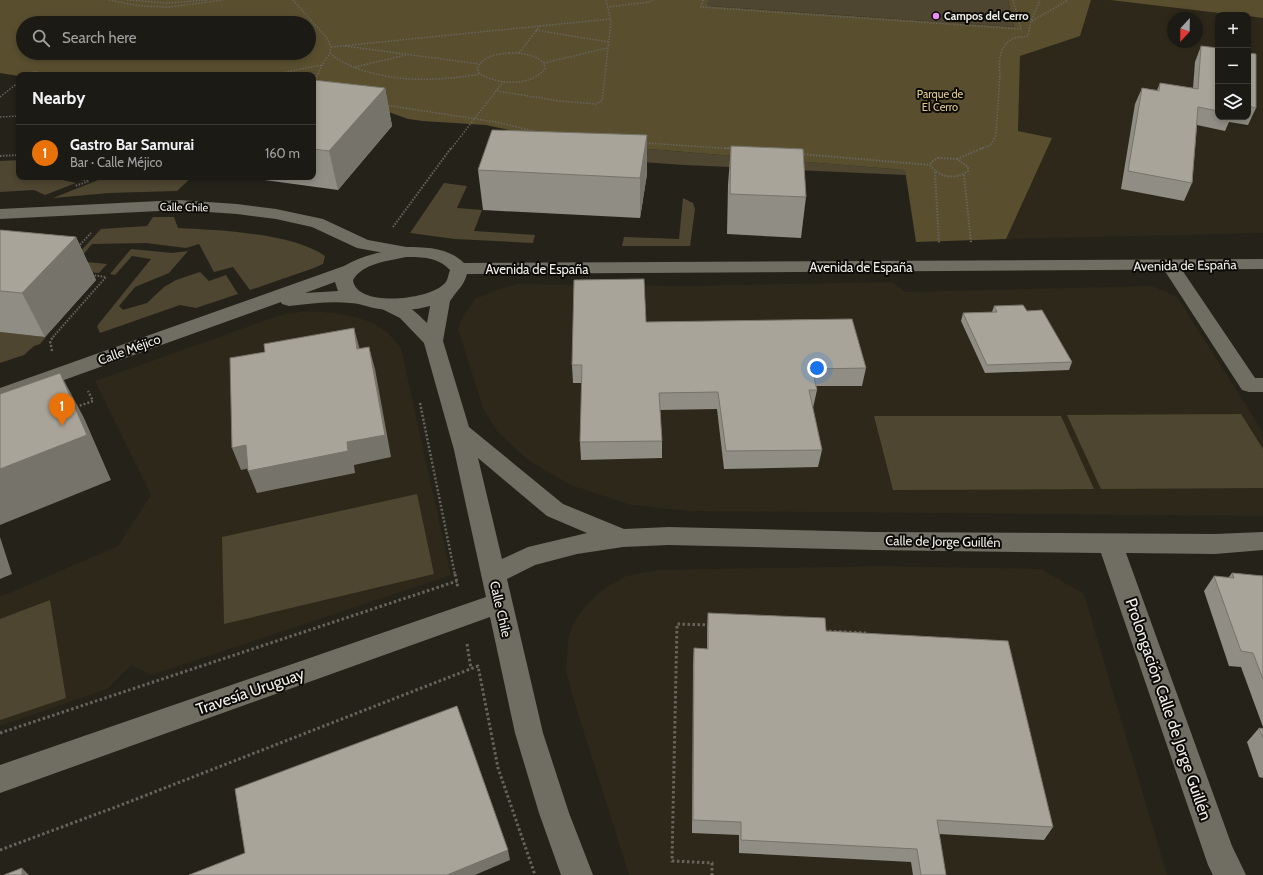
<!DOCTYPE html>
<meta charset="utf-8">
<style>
body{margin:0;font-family:Cabin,sans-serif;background:#292722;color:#f1f3f6}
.controls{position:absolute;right:12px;top:12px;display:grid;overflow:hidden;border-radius:8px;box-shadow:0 2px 6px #0003}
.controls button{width:36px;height:36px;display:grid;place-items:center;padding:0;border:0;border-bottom:1px solid #3a3834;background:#1c1a14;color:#f1f3f6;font:20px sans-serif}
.compass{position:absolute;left:1167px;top:12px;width:36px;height:36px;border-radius:50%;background:#1c1a14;box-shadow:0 2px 6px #0003;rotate:202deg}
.you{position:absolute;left:817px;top:368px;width:14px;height:14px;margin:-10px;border:3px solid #fff;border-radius:50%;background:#1a73e8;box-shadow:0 0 0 6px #1a73e833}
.badge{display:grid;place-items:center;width:26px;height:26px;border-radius:50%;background:#ea8dfd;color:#fff;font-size:13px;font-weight:700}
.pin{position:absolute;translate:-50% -33px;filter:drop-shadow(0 1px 2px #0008)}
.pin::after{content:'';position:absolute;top:21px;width:14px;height:12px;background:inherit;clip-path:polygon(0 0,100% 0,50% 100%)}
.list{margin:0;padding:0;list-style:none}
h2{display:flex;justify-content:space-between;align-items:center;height:52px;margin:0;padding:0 16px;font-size:17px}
h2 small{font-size:13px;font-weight:400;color:#a0a1a0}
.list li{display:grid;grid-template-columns:26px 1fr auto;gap:12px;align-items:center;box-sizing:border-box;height:56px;padding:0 16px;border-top:1px solid #3a3834}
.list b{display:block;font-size:15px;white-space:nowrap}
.list p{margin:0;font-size:13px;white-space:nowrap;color:#a0a1a0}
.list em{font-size:13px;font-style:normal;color:#a0a1a0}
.icon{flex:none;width:22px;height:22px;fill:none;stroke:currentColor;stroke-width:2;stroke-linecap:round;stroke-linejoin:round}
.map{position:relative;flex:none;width:1263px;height:875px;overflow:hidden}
.search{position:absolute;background:#1c1a14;box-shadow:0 2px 6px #0003;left:16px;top:16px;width:300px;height:44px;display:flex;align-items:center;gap:10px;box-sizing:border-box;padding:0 14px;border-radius:22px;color:#a0a1a0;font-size:15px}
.panel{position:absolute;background:#1c1a14;box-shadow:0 2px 6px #0003;left:16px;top:72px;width:300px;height:108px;border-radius:8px}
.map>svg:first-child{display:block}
.built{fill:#2d2819;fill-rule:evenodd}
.green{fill:#4e4630}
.forest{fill:#594f2f;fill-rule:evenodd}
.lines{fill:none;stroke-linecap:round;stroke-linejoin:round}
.path-far3{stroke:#67645d;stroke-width:1.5;stroke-dasharray:1.5 1.5;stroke-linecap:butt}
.path-far2{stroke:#67645d;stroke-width:2;stroke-dasharray:1.5 1.5;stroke-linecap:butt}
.path-far1{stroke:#67645d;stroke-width:2.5;stroke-dasharray:2 2;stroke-linecap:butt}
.path{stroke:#67645d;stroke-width:3;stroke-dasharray:2.5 2.5;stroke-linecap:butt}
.street{fill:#706d63;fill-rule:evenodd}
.secondary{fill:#706d63;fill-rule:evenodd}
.wall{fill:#908d84}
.shaded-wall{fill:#76736b}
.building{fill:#a8a499;stroke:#76736b}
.poi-dot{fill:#ea8dfd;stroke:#0d0b08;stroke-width:1.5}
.labels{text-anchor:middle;stroke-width:4;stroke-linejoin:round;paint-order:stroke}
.far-poi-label{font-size:11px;font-weight:bold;fill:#f1efe9;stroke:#0d0b08;text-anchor:start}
.far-park-label{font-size:11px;fill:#dec98f;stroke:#0d0b08}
.far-street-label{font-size:11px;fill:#f1efe9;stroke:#0d0b08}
.street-label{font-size:13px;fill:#f1efe9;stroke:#0d0b08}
.near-street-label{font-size:16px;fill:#f1efe9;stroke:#0d0b08}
</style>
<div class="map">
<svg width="1263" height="875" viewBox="0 0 1263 875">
<rect width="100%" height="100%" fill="#25221a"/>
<!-- built -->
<path class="built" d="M1091,0H1110L1236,15H1218V117H1248V16L1263,18V233L1006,239L1052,138L1018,131L1020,55L1080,36ZM1173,18H1197V42H1173Z
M893,282L905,292L1152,286L1177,297L1263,432V516L691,511L631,505L570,485L528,460L497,431L483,408L458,329L463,316L475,299L493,291L517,284L691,286Z
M309,311L334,313L359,318L375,324L388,333L401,348L451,575L151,675L131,665L107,689L0,726V597L118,546L151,495L95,381L269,319L285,314Z
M880,566L1041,569L1084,594L1167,875H629L575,704L566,672L568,639L574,622L583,609L601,591L626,576L658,570Z"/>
<!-- green -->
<path class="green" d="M709,0H1008L1014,27L708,6Z
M507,129L564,142L905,170L906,175L685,165L493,152Z
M19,160V177H49L76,183L45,195L34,190L0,192V161Z
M87,177H192L177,191L109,193L53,198L98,180Z
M444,183L467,186L457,208L482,210L474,231L535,235L533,243L455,239L410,233Z
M683,198L693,203L695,209L690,246H622L624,237L679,239Z
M153,217H174L178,228C218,230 292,233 325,256L323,264L314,268L250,290L233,267L214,272L199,244L186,248L146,243L92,244L78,261L107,264L99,273L63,270L101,229L147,226Z
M131,249L172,253L188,251L169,273L135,287L119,306L123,310L147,303L164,287L176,280L200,272L209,281L226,275L238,294L196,308L180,305L100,333L97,326L151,259L132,256L115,275L110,274Z
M0,332L46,337L40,344L34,346L24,355L0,363Z
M1241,414L1263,449V488L1101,489L1067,415Z
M874,416H1061L1094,489L893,490Z
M417,494L434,574L224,624L222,537Z
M50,600L66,698L0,720V619Z"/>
<!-- forest -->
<path class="forest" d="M0,0H709L708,6L1014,27L1008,0H1091L1080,36L1020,56L1018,131L1052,138L1006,239L916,242L905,170L564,142L486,125L423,121L408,119L386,111H313V75L19,76L0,73ZM23,23H309V53H23Z
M1110,0H1263V18L1248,16V15H1236Z"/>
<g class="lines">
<!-- path-far3 -->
<path class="path-far3" d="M109,0L140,6L169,7L223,0
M127,0L168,3L208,0
M293,0L327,38L331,47L330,53L322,65L313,85
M703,0L701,7L1021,29L1013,0
M607,7L649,2L652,0
M1032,21L1068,0
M536,30L608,42
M345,46L479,64
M331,47L610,19
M330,53C337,60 347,64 356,68C397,83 438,81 480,74
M509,53C522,53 534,54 544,63L545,69C529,87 500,85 480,74L477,68C484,56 496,54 509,53Z
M519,53L540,26
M544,63L607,48
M355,67L406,55
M28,75L35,71L46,75
M270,75L322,65
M497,91L560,101L596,104L602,101L611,22L606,0
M0,97L19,82
M385,105L496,122L538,132
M0,117L19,116
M646,143L735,149
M451,149L503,82
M980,149L991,145L996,135L1000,73C998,60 1001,42 1015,38C1019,37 1024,37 1028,36L1031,21L1040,0"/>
<!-- path-far2 -->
<path class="path-far2" d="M725,148L735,149
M801,154L930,165
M0,156L19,155
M938,158L957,159L968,167V171C956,180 939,178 930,165L931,162Z
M957,159L983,148
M935,172L939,244
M964,175L971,243
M72,177L89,181L75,186
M393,227L451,148
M78,247L91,233
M53,337L106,277L92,275"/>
<!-- path-far1 -->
<path class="path-far1" d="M52,351L50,341L54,336
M420,403L455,575
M76,407L93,401L88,391"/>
<!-- path -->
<path class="path" d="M455,574L458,588
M710,625L677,624L672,861L712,863V875
M824,631L866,633
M467,644L471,669
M0,733L457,581
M0,850L121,805L478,666L498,768L535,875"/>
<!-- street -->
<path class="street" d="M179,200L237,204L276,209L323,219L368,240L412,248L415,252L412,256L406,257L357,248L312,227L276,219L237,214L179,210L0,219V209Z
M1170,260L1176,261L1255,378H1263V392H1249L1242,390L1161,265L1164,261Z
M449,284L456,286L458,290L450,301L443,341L469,427L563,504L624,529L669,527L874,532L1215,534L1263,532V550L1215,554L1126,553L1232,846L1246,875H1213L1208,865L1101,553L874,550L669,545L623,547L577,554L535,565L507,579L543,733L569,813L593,875H561L539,813L515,733L490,617L0,793V765L486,597L454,450L424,343L400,318L380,308L377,304L380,300C398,295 415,311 427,323L431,301L442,286ZM478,458L547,516L587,533L528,547L502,559Z"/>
<!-- secondary -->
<path class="secondary" d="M406,247C427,247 449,248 464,263L1263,259V269L467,274C458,308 409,313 380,309C370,308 360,303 350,303C330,301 309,304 289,306L282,304L281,302L0,403V388L344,266C363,255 384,251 406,247ZM406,257C422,257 438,257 450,270C448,275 448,281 444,284C429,300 356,308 353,280C363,263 388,261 406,257ZM335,282L338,291L305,293Z"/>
</g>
<!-- wall -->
<path class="wall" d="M1201,46L1218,48V117H1248V53L1256,108L1248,125L1229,122L1225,131L1197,125L1192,183L1184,201L1121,189L1135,104L1142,88L1157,90L1160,83L1193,88L1195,62Z
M313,80L385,88L392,126L338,190L257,179L256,177H313Z
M731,146L806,197L801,238L727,234L728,185Z
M478,170L647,174L640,218L483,210Z
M0,230L76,237L96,280L45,337L0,332Z
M994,306L1027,311L1072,362L1069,370L985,373L961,321L963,313L992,312Z
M646,322L866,368L862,386H816L817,390L813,408H812L822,450L818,467L724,469L717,409L660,410L662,441V458L581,460L580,442L582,383H573L572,365Z
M1232,573L1263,576V778L1259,777L1247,742L1259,728L1262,729L1263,727L1241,667L1229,666L1204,591L1214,576L1228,578Z
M708,613L826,631L1053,827L1044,840L939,834L946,875H913L911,862L739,853V835L692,833L693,663L694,648L707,649V628Z"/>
<!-- shaded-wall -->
<path class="shaded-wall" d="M385,88L392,126L338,190L329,151Z
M647,135V174L640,218V178Z
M76,237L96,280L45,337L22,293Z
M354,328L360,350L357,349Z
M369,347L375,369L391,457L354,465L355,473L257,493L248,471L347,442Z
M60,373L84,418L111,480L0,525V469Z
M246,445L255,467L241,470L232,448Z
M0,537L12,574L0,579Z
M508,850L510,860L475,875H447Z
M22,868L29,875H22Z"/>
<!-- building -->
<path class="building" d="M1201,46L1218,48V111L1198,107L1192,183L1128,171L1142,88L1159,91L1160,83L1198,89Z
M1248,53L1256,54V108L1248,106Z
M313,80L385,88L329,151L313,149Z
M492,130L647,135L640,178L478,170Z
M731,146L803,149L806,197L730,194Z
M0,230L76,237L22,293L0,291Z
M644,279L646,322L852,319L866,368L812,369L817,390H809L822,450L726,451L718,392L659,393L662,441L580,442L582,365H572L574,280Z
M1023,305L1027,311L1042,310L1072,362L987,365L963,313L997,312L994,306Z
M354,328L357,349L369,347L385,435L347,442L348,451L248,471L246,445L232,448L230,358L265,352L264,344Z
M60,373L87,435L0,469V394Z
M1232,573L1263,576V679L1253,653L1241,651L1214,576L1234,578Z
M708,613L825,618L826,631L1008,641L1053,827L937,820L946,875H921L917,849L741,840V822L693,820L694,648L708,649Z
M457,706L508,850L447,875H189L245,853L235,789Z
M1259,728L1263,729V738Z
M22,868V875H4Z"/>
<!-- markers -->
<circle class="poi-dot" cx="936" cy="16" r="4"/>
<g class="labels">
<!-- far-poi labels -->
<g class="far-poi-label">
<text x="944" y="20">Campos del Cerro</text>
</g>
<!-- far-park labels -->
<g class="far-park-label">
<text x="940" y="98">Parque de<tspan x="940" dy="13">El Cerro</tspan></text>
</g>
<!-- far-street labels -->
<g class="far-street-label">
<text transform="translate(184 207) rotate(1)" y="4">Calle Chile</text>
</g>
<!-- street labels -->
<g class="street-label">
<text transform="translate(1185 265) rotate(-1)" y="5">Avenida de España</text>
<text x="861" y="272">Avenida de España</text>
<text x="537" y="274">Avenida de España</text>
<text transform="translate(129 349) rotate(-20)" y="5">Calle Méjico</text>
<text transform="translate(943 541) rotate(1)" y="5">Calle de Jorge Guillén</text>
<text transform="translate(501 609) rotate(77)" y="5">Calle Chile</text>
</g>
<!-- near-street labels -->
<g class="near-street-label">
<text transform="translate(250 691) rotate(-19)" y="6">Travesía Uruguay</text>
<text transform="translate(1169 709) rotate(71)" y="6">Prolongación Calle de Jorge Guillén</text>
</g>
</g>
</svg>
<div class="controls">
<button>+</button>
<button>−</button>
<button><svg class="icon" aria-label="layers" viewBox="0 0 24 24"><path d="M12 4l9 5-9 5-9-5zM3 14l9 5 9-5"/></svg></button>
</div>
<svg class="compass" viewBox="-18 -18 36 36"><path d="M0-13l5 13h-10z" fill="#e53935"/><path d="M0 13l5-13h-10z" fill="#a0a1a0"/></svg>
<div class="you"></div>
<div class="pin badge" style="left:62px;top:426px;background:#e8710a">1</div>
<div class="search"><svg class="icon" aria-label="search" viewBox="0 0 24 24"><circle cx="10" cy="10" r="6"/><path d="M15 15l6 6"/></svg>Search here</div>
<section class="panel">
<h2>Nearby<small></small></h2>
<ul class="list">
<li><span class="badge" style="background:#e8710a">1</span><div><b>Gastro Bar Samurai</b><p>Bar · Calle Méjico</p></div><em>160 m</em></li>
</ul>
</section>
</div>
